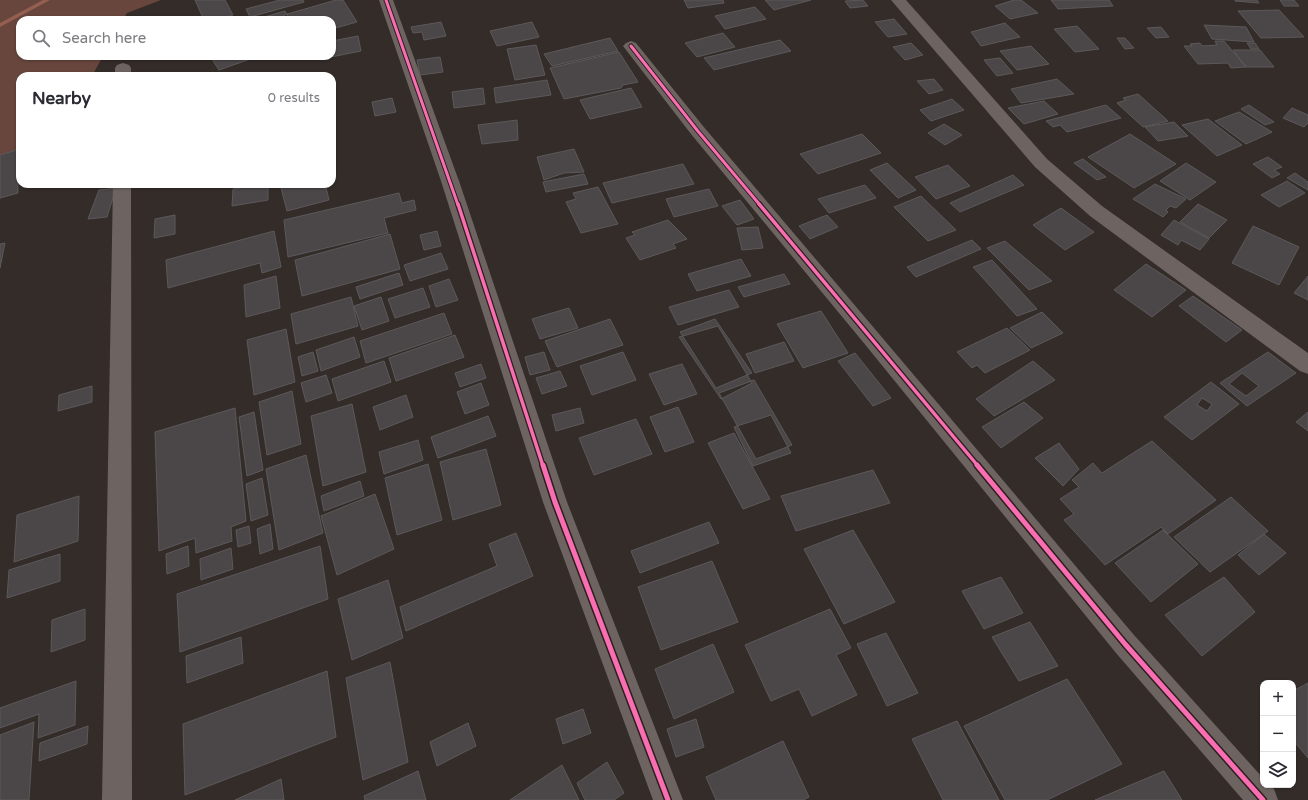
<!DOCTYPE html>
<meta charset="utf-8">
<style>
body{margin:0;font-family:"Varela Round",sans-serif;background:#f7f7f7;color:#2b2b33}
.controls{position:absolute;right:12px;bottom:12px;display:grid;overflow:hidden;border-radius:8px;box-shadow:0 1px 3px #0004}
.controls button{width:36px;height:36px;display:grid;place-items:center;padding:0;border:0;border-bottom:1px solid #e1e1e2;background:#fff;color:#2b2b33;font:20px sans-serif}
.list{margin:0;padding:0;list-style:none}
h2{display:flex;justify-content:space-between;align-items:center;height:52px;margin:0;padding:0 16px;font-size:17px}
h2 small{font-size:13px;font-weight:400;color:#7c7c81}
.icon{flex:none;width:22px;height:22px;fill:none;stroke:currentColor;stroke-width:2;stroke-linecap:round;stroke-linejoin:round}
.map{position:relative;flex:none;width:1308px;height:800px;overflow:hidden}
.search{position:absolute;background:#fff;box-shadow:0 1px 3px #0004;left:16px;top:16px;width:320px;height:44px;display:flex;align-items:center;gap:10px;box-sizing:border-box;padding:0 14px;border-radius:12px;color:#7c7c81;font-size:15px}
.panel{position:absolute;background:#fff;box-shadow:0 1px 3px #0004;left:16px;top:72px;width:320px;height:116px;border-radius:12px}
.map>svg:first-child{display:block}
.green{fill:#68463d}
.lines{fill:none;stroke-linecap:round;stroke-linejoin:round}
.stream{fill:#945e50;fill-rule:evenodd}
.building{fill:#4b4749;stroke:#5c595b;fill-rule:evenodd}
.minor{fill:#6d6461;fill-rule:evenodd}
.cycleway-far2-casing{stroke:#2e1f1c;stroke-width:5}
.cycleway-far1-casing{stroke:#2e1f1c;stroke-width:6}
.cycleway-casing{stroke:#2e1f1c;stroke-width:8}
.cycleway-far2{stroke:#f96db3;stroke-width:3}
.cycleway-far1{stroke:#f96db3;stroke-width:3.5}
.cycleway{stroke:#f96db3;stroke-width:5}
</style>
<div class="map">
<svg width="1308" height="800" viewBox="0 0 1308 800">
<rect width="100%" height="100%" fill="#342c29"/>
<!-- green -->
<path class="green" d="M0,0H161L127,13L123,20H20V56H103L92,76H20V155L0,162Z"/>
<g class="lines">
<!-- stream -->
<path class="stream" d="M43,0H50L0,27V23Z"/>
</g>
<!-- building -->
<path class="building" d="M195,0H225L233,15L215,20H204Z
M280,0H303L304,2L250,17L246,9Z
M336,0H343L357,22L332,29V20H287L284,15Z
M684,0H723L724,3L688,8Z
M765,0H811L774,10Z
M863,0L868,6L850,8L845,1Z
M1014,0H1021L1038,13L1010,19L995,6Z
M1051,0H1109L1113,6L1058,9Z
M1235,0H1257L1259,3L1235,1Z
M1280,0H1294L1299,6H1284Z
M755,7L766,19L725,29L715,16Z
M1279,10L1304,37L1261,38L1238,11Z
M285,11L290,20H254Z
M894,19L907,34L888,37L875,22Z
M441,22L446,36L424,40L422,32L413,33L411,27Z
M532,22L539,37L497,46L490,31Z
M1005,23L1020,37L981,46L971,32Z
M1204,25L1246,27L1254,42L1212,39Z
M1077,26L1099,49L1075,52L1054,29Z
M1161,27L1169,37L1156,38L1147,28Z
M723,33L735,47L697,57L685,43Z
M358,36L361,51L326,58V56H332V41Z
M610,38L618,51L552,66L544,54Z
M1117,38H1125L1134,48L1125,49Z
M780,40L791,51L714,70L704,58Z
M1215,41H1224L1246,67L1231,68L1228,63L1198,64L1184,46H1192L1190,44L1200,43L1202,46L1217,45Z
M911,43L923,55L905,60L893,47Z
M1247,43H1255L1259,49H1251Z
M536,45L545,75L515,80L507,49Z
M1031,46L1049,64L1017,70L1000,51Z
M1233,50H1260L1274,67H1246Z
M619,52L638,82L623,85L621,88L564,99L550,68Z
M219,56H255L256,57L219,70L212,59Z
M440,57L443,72L420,75L417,60Z
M1000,58L1013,73L997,76L984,60Z
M934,79L943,90L929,94L917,81Z
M1057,79L1074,94L1021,103L1011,89Z
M547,80L551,95L496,103L494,88Z
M483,88L485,104L454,108L452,92Z
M631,88L642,107L590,119L580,100Z
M1138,94L1168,121L1143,127L1117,103L1126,100L1123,98Z
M392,98L396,112L375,116L372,102Z
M952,99L964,110L931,121L920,110Z
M1044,101L1058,114L1024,124L1008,108Z
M1106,105L1121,118L1067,132L1060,125L1053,127L1046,121Z
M1249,105L1274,122L1265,125L1241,109Z
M1292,108L1308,115V123L1304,127L1283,118Z
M1239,112L1272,132L1246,144L1215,121Z
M1208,119L1242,145L1217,156L1182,125Z
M517,120L518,140L482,144L478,125Z
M1174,122L1188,136L1158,141L1145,127Z
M944,124L962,135L945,145L928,133Z
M862,134L881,153L818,174L800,154Z
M1130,134L1176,164L1134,188L1088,157Z
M574,149L584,172L564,173L544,180L537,157Z
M17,150L18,193L0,198V155Z
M1268,157L1282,167L1274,170L1280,174L1272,178L1253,164Z
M1083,159L1106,177L1097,180L1074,163Z
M887,163L916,190L898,198L870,170Z
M1186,163L1216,182L1190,200L1160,181Z
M683,164L694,184L612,203L603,183Z
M948,165L970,186L936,199L915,177Z
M1295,173L1308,182V190L1287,178Z
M584,174L588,184L546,192L543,182Z
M1013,175L1024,185L960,212L950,203Z
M1287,181L1305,193L1279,207L1261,195Z
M261,184H268V200L232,206L233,189Z
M280,184H325L329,200L287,211Z
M1155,184L1186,199L1176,208L1170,206L1166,210L1168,212L1163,217L1133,199Z
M865,185L876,198L829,213L818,199Z
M598,187L618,224L581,233L566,202L576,199L573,193Z
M116,188L107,217L88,219L99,190Z
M709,189L718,206L674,217L666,199Z
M399,193L402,203L414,200L416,210L384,218L388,233L288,257L284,220Z
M921,196L956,230L928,241L894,207Z
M740,200L754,219L737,225L722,206Z
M1198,204L1227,220L1209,238L1180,222Z
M1061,208L1094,232L1065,250L1033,225Z
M175,215V234L154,238L155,219Z
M827,215L838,227L810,239L799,226Z
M668,220L687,239L673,244L676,248L640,260L626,238L635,235L632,232Z
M1174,220L1209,239L1200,250L1181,240L1178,245L1161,235Z
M1253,226L1299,247L1279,285L1232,263Z
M758,227L763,248L742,250L737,228Z
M274,231L281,267L262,273L260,263L168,288L166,260Z
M437,231L441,246L424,250L420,235Z
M390,234L400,269L302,296L295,260Z
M972,240L981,249L916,277L907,267Z
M1005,241L1052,281L1029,290L987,248Z
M5,243L0,268V244Z
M441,253L448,269L410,281L404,265Z
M741,259L751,276L697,291L688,274Z
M992,260L1037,309L1017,316L973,267Z
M1146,264L1186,290L1152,317L1114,290Z
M399,273L403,285L360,299L356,287Z
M784,274L790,284L744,297L738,287Z
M276,276L280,308L246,317L244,285Z
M1308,276V300L1294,293Z
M449,279L458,300L436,307L429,286Z
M423,288L430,307L395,318L388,299Z
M729,290L739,307L678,325L669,307Z
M1193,296L1242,330L1226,342L1179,306Z
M351,297L358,326L296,344L291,314Z
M381,297L389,321L362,330L354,306Z
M569,308L578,328L540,339L532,319Z
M821,311L848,353L803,368L777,324Z
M1042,312L1063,333L1031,348L1010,328Z
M444,313L452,334L366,363L360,341Z
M610,319L623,345L557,367L545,341Z
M715,319L752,373L716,388L680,332Z
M718,326L752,383L721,399L679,337Z
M1007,328L1030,350L985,373L977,365L972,368L957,352Z
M286,329L295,382L254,395L247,340Z
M455,335L464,357L396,381L389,358Z
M354,337L360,357L321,371L316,350Z
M784,342L794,361L755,373L746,354Z
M313,352L318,371L302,376L298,357Z
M544,352L550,370L530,375L525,357Z
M623,352L636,380L592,395L580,366Z
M1268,352L1296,373L1247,406L1220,383ZM1242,373L1259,386L1246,396L1229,384Z
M855,353L891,398L873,406L838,361Z
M384,361L391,382L338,401L332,379Z
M1033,361L1055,380L994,416L976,399Z
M481,364L486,378L460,387L455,373Z
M682,364L697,394L664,405L649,374Z
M560,371L567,386L542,394L536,378Z
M326,375L332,393L306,402L301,383Z
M754,380L792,445L756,459L719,393Z
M1211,382L1239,404L1192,440L1164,417ZM1202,398L1212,404L1207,411L1197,405Z
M481,383L489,405L465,414L457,392Z
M92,386V402L58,411L59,395Z
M292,391L301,444L267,455L259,402Z
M406,395L413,417L380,430L373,407Z
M1024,402L1043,418L1001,448L982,427Z
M352,404L366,472L323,486L311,416Z
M678,407L694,442L665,452L650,417Z
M235,408L246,521L231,527L232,541L196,553L195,538L159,551L155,432Z
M580,408L584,423L556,431L552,415Z
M254,412L263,470L247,476L239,417Z
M1308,412V431L1296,422Z
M771,415L791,453L753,466L734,427Z
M488,416L496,436L438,458L431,437Z
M636,419L652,454L594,475L579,438Z
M734,433L770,499L743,509L708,443Z
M418,440L423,460L384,474L379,452Z
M1152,441L1216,500L1168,534L1161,527L1105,565L1064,520L1074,514L1060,499L1079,487L1072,480L1093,463L1102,473Z
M1059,443L1079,469L1063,486L1035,458Z
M486,449L501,505L453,520L440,462Z
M306,455L323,533L279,550L266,469Z
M428,464L442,520L397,535L385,478Z
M873,470L890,503L796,531L781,496Z
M262,478L268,515L251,521L246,484Z
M360,481L364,496L324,511L321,496Z
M375,494L394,549L337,575L321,516Z
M79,496L78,541L14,562L17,515Z
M1231,497L1268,531L1210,572L1174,537Z
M709,522L719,543L640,573L631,551Z
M270,524L273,549L260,554L257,529Z
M249,526L251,543L238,547L236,530Z
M853,530L895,602L844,624L804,549Z
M1163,530L1198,564L1151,602L1115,563Z
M516,533L533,576L406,631L400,607L497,566L489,544Z
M1264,534L1286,553L1259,575L1238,555Z
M188,546L189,566L167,574L166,554Z
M320,546L328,599L180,652L177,594Z
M231,548L233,569L201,580L200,559Z
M60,554V581L7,598L9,570Z
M712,561L738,622L661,650L638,587Z
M1001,577L1023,613L984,629L962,591Z
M1224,577L1255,612L1202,656L1165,615Z
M388,580L403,638L352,660L338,599Z
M85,609V640L51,652L52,620Z
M830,609L851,648L836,655L857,695L812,716L799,689L771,701L745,645Z
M1030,622L1058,666L1019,681L992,637Z
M886,633L918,693L887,706L857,644Z
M241,637L243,663L187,683L186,656Z
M713,644L734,692L674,719L655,669Z
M390,662L408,762L363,780L346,678Z
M327,671L336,737L185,795L183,724Z
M1067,679L1122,764L1047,800H1005L964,726Z
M76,681L75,725L38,738L39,714L0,728V708Z
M1308,683V758L1293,740V691Z
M583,709L591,733L563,744L556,719Z
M696,719L704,747L676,757L667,729Z
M957,721L999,800H943L912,739Z
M34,722L29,800H0V735Z
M468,723L476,746L437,766L430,742Z
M88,726L87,744L39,761L40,743Z
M783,741L809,797L803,800H716L706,777Z
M607,762L624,793L614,800H585L577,783Z
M562,765L579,800H510Z
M418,771L426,800H365L364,796Z
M1164,771L1182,800H1095Z
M281,779L284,800H235Z"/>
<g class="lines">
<!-- minor -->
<path class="minor" d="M379,0H393L459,181L567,502L683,800H653L543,502L441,181Z
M891,0H906L1047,159L1102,206L1308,353V374L1300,371L1090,216L1035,167Z
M631,41L636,43L703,126L1134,635L1263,778V785H1269L1274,789L1278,800H1243L1116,653L863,342L691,134L623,46L626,43Z
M123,63L129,65L131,68V76H115V68L117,65Z
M113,184H131L132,800H102Z"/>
<!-- cycleway-far2 casing -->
<g class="cycleway-far2-casing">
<path id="cycleway-far2" d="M386,0L458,205
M631,46L697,130L760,205"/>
</g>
<!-- cycleway-far1 casing -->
<g class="cycleway-far1-casing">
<path id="cycleway-far1" d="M458,204L543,466
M759,204L978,466"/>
</g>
<!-- cycleway casing -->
<g class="cycleway-casing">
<path id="cycleway" d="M543,465L555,502L668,800
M977,465L1125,644L1263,800"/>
</g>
<!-- cycleway-far2 -->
<use href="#cycleway-far2" class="cycleway-far2"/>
<!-- cycleway-far1 -->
<use href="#cycleway-far1" class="cycleway-far1"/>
<!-- cycleway -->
<use href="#cycleway" class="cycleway"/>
</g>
</svg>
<div class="controls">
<button>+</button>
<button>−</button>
<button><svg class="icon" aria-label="layers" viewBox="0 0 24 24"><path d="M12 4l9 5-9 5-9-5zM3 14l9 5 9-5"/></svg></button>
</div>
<div class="search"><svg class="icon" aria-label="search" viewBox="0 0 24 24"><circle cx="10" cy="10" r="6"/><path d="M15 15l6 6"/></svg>Search here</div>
<section class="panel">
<h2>Nearby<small>0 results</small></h2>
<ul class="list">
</ul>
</section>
</div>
